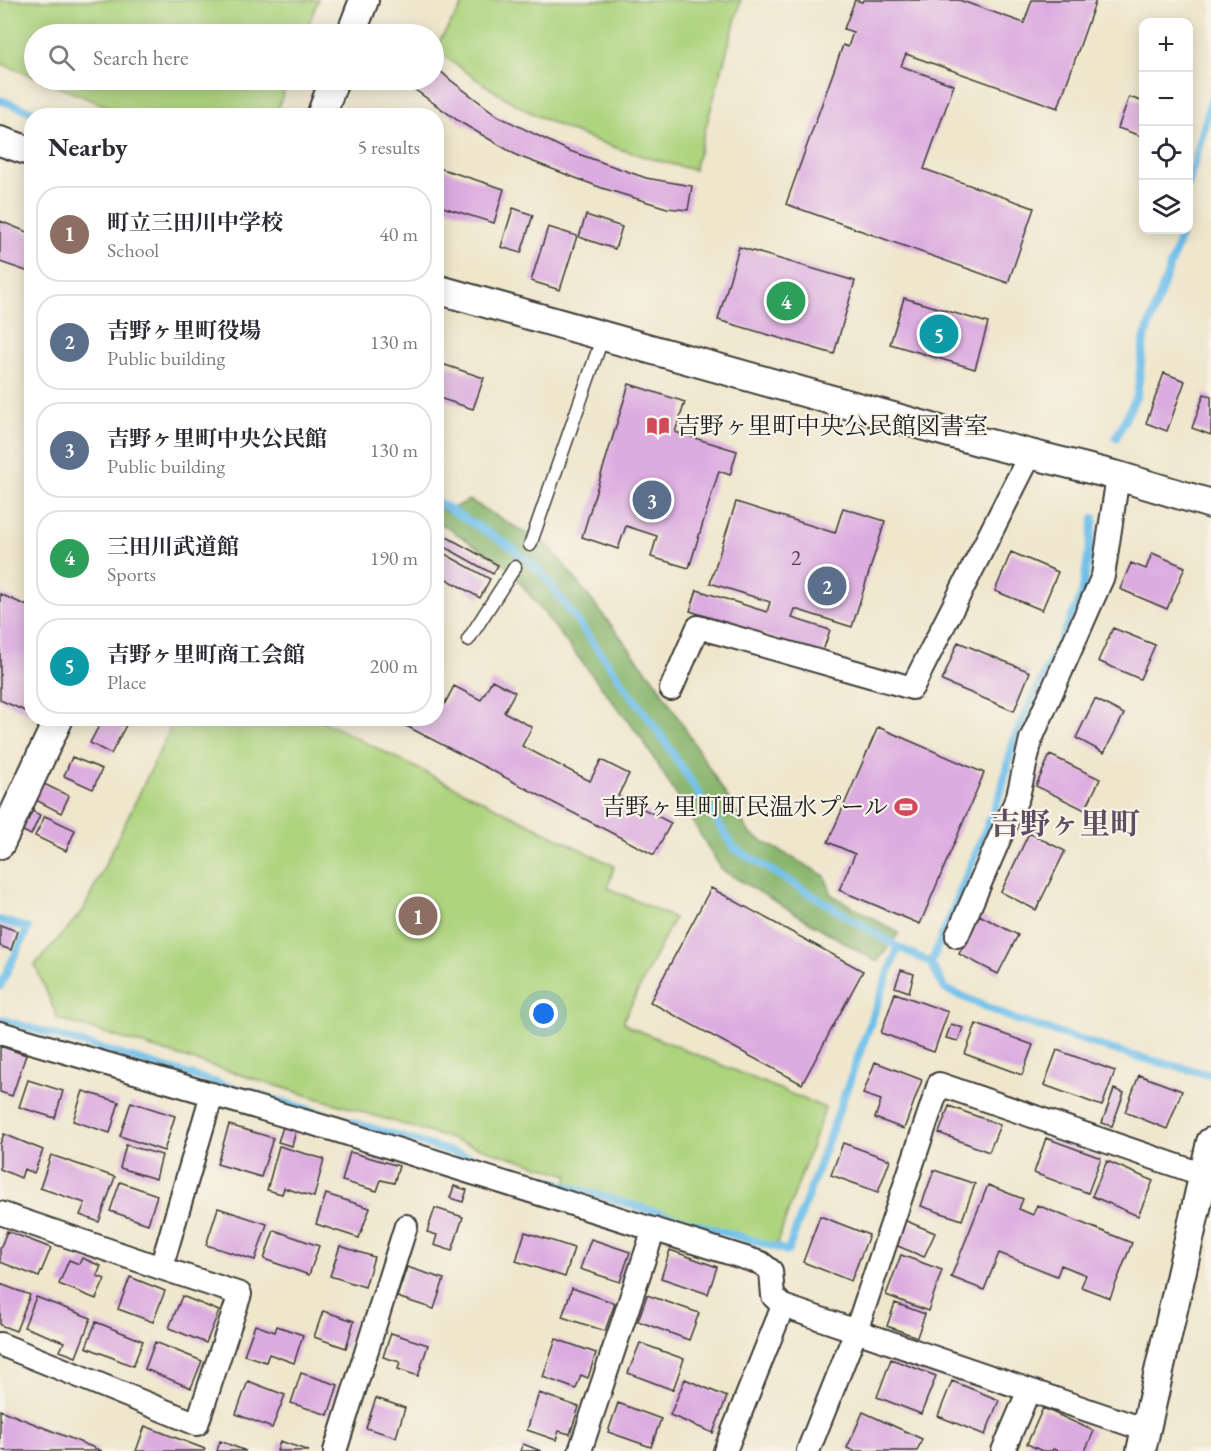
<!DOCTYPE html>
<meta charset="utf-8">
<style>
body{margin:0;font-family:"EB Garamond","Noto Serif JP",serif;background:#f7f7f7;color:#2b2b33}
.controls{position:absolute;right:18px;top:18px;display:grid;overflow:hidden;border-radius:12px;box-shadow:0 3px 15px #0003}
.controls button{width:54px;height:54px;display:grid;place-items:center;padding:0;border:0;border-bottom:2px solid #e1e1e2;background:#fff;color:#2b2b33;font:30px sans-serif}
.you{position:absolute;left:544px;top:1014px;width:21px;height:21px;margin:-15px;border:4px solid #fff;border-radius:50%;background:#1a73e8;box-shadow:0 0 0 9px #1a73e833}
.badge{display:grid;place-items:center;width:39px;height:39px;border-radius:50%;background:#d93025;color:#fff;font-size:20px;font-weight:700}
.pin{position:absolute;translate:-50% -50%;border:3px solid #fff;box-shadow:0 2px 6px #0006}
.list{margin:0;padding:0;list-style:none}
h2{display:flex;justify-content:space-between;align-items:center;height:78px;margin:0;padding:0 24px;font-size:26px}
h2 small{font-size:20px;font-weight:400;color:#7c7c81}
.list li{display:grid;grid-template-columns:39px 1fr auto;gap:18px;align-items:center;box-sizing:border-box;height:96px;margin:0 12px 12px;padding:0 12px;border:2px solid #e1e1e2;border-radius:24px}
.list b{display:block;font-size:22px;white-space:nowrap}
.list p{margin:0;font-size:20px;white-space:nowrap;color:#7c7c81}
.list em{font-size:20px;font-style:normal;color:#7c7c81}
.icon{flex:none;width:33px;height:33px;fill:none;stroke:currentColor;stroke-width:2;stroke-linecap:round;stroke-linejoin:round}
.map{position:relative;flex:none;width:1211px;height:1451px;overflow:hidden}
.search{position:absolute;background:#fff;box-shadow:0 3px 15px #0003;left:24px;top:24px;width:420px;height:66px;display:flex;align-items:center;gap:15px;box-sizing:border-box;padding:0 21px;border-radius:33px;color:#7c7c81;font-size:22px}
.panel{position:absolute;background:#fff;box-shadow:0 3px 15px #0003;left:24px;top:108px;width:420px;height:618px;border-radius:24px}
.map>svg:first-child{display:block}
.green{fill:#aed47f;stroke:#65784e;stroke-width:1.5}
.forest{fill:#8ab66e;stroke:#536945;stroke-width:1.5}
.lines{fill:none;stroke-linecap:round;stroke-linejoin:round}
.stream{stroke:#70c0eb;stroke-width:8}
.building{fill:#dcace0}
.service-casing{stroke:#3c3a36;stroke-width:15}
.minor-casing{stroke:#3c3a36;stroke-width:26}
.tertiary-casing{stroke:#3c3a36;stroke-width:32}
.service{stroke:#fff;stroke-width:12}
.minor{stroke:#fff;stroke-width:22}
.tertiary{stroke:#fff;stroke-width:28}
.labels{text-anchor:middle;stroke-width:4.5;stroke-linejoin:round;paint-order:stroke}
.number-label{font-size:21px;fill:#4c404d}
.poi-label{font-size:24px;fill:#1c1c1c;stroke:#f7f3e8;text-anchor:start}
.district-label{font-size:30px;font-weight:bold;fill:#5f4e61;stroke:#f7f3e8}
</style>
<div class="map">
<svg width="1211" height="1451" viewBox="0 0 1211 1451">
<rect width="100%" height="100%" fill="#f7f3e8"/>
<filter id="ink" filterUnits="userSpaceOnUse"><feTurbulence type="fractalNoise" baseFrequency=".0167" numOctaves="2"/><feDisplacementMap in="SourceGraphic" scale="12" xChannelSelector="R" yChannelSelector="G"/><feConvolveMatrix kernelMatrix="1 2 1 2 8 2 1 2 1" color-interpolation-filters="sRGB"/></filter>
<filter id="wash" filterUnits="userSpaceOnUse"><feTurbulence type="fractalNoise" baseFrequency=".008" numOctaves="4" result="noise"/><feDisplacementMap in="SourceGraphic" scale="24" xChannelSelector="R" yChannelSelector="G"/><feGaussianBlur stdDeviation="1.35" result="paint"/><feColorMatrix in="noise" values="0 0 0 0 0 0 0 0 0 0 0 0 0 0 0 0 0 1.4 0 .05"/><feComposite in="paint" operator="in"/></filter>
<g filter="url(#wash)">
<rect width="100%" height="100%" fill="#efe6cc"/>
<!-- green -->
<path class="green" d="M0,0H318L305,34H34V77L0,63Z
M466,0H741L694,170C637,156 578,138 526,110C494,93 464,70 434,49Z
M41,80H288L275,116L129,115Z
M175,719H318L614,866L608,888L674,918L623,1021L630,1027L825,1108L776,1246L566,1183L569,1175L58,1019L35,965L83,911Z"/>
<!-- forest -->
<path class="forest" d="M469,500L550,547L658,685L750,834L825,876L832,895L899,933L877,962L722,870L642,739L508,567L437,521L436,504L445,512Z"/>
<g class="lines">
<!-- stream -->
<path class="stream" d="M0,100L44,116
M1188,186L1211,101
M1116,438L1137,395L1144,340L1178,244L1181,230
M436,501L510,546L542,573L660,734L734,848L898,947L931,963L945,989L1014,1019L1133,1056L1211,1075
M0,920L28,928L0,986
M931,963L1001,792L1014,739L1082,595L1094,518
M0,1019L788,1251L898,947"/>
</g>
<g id="blocks">
<!-- building -->
<path class="building" d="M855,0L862,2L863,0H959L1024,23L1032,0H1096L1058,108L906,54L901,66L954,85L924,169L1034,208L1008,283L786,204L843,45L848,47L853,32L844,29Z
M434,65L449,79L498,116L567,150L646,178L692,186L688,210L667,208L602,188L518,156L460,122L407,84L410,80H434Z
M1129,97L1144,102V137L1118,128Z
M436,167L504,189L494,223L436,205Z
M513,208L533,215L521,253L501,247Z
M586,215L622,227L615,249L579,237Z
M0,221L32,234V273L0,262Z
M548,227L577,236L560,290L531,281Z
M739,247L855,281L834,354L718,320Z
M904,298L988,323L975,369L890,344Z
M442,364L484,378L473,409L436,397V381Z
M1164,373L1185,381L1167,431L1146,423Z
M629,384L685,402L675,432L737,451L730,475L719,471L689,568L651,557L657,536L626,526L618,549L582,537Z
M1204,394L1211,396V435L1192,428Z
M736,502L835,533L843,508L885,521L852,627L795,609L792,618L830,630L822,654L690,611L697,590L767,612L770,602L710,583Z
M436,531L498,565L493,574L436,542Z
M436,549L490,579L480,598L436,573Z
M1011,552L1058,572L1042,610L995,591Z
M1152,553L1185,567L1167,609L1120,589L1131,563L1146,569Z
M0,594L32,608V714L0,700Z
M1113,628L1155,645L1140,679L1098,661Z
M958,642L1030,672L1014,711L942,681Z
M492,680L515,692L504,712L532,727L522,746L590,781L601,760L629,774L618,796L671,823L654,855L391,718H436V702L444,705L454,686L481,700Z
M1095,699L1124,714L1104,753L1076,738Z
M103,718H113L126,725L111,754L90,743Z
M878,727L984,773L920,924L839,890L855,854L828,842Z
M1050,755L1100,779L1085,810L1036,786Z
M72,757L102,769L93,789L64,776Z
M42,783L69,796L61,813L34,799Z
M30,810L40,815L31,835L21,830Z
M45,816L75,830L66,851L35,836Z
M1029,833L1065,851L1036,910L1001,892Z
M711,888L863,971L802,1084L650,1002Z
M979,915L1018,935L998,974L959,954Z
M0,925L17,931L11,950L0,946Z
M901,970L914,974L909,992L895,987Z
M895,993L948,1012L934,1052L881,1033Z
M951,1024L963,1028L958,1041L946,1038Z
M976,1024L1033,1045L1022,1075L965,1054Z
M0,1046L26,1055L12,1096L0,1092Z
M1057,1050L1115,1071L1102,1106L1044,1085Z
M875,1062L922,1080L904,1129L875,1118L881,1100L863,1094Z
M1139,1075L1182,1091L1167,1129L1125,1112Z
M28,1080L63,1091L55,1118L19,1107Z
M1114,1089L1124,1093L1112,1126L1102,1123Z
M83,1091L119,1102L110,1133L73,1121Z
M131,1102L175,1116L164,1151L120,1136Z
M949,1106L1000,1125L989,1152L939,1133Z
M229,1125L273,1138L261,1177L217,1164Z
M283,1127L296,1131L292,1146L278,1142Z
M4,1134L43,1150L34,1173L24,1169L21,1178L0,1169V1144Z
M1046,1138L1101,1158L1088,1193L1034,1173Z
M843,1143L890,1160L878,1192L831,1175Z
M126,1145L162,1155L156,1179L120,1168Z
M279,1146L324,1159L314,1197L284,1188L282,1194L267,1190Z
M350,1152L399,1166L394,1183L381,1180L377,1191L342,1181Z
M51,1155L115,1177L99,1222L80,1215L85,1203L40,1188Z
M1107,1161L1153,1181L1138,1216L1092,1196Z
M934,1170L975,1184L962,1220L921,1206Z
M120,1182L157,1195L148,1224L110,1211Z
M988,1185L1023,1199L1019,1209L1033,1215L1037,1205L1132,1243L1110,1298L1081,1287L1086,1275L1061,1265L1057,1276L999,1253L984,1290L951,1277Z
M454,1186L467,1190L463,1202L450,1198Z
M326,1194L370,1208L359,1238L316,1224Z
M218,1208L267,1224L255,1260L206,1245Z
M435,1208L463,1217L452,1251L434,1245L437,1235L427,1232Z
M820,1216L869,1235L851,1281L803,1262Z
M904,1220L935,1233L924,1257L893,1244Z
M274,1230L319,1246L309,1275L264,1259Z
M7,1231L51,1248L39,1277L0,1262V1249Z
M525,1232L574,1248L565,1277L516,1261Z
M591,1239L630,1252L620,1282L580,1269Z
M340,1246L374,1257L365,1287L330,1276Z
M670,1250L717,1267L708,1294L661,1278Z
M901,1255L942,1270L928,1311L886,1295Z
M82,1258L101,1266L97,1276L105,1279L96,1299L59,1284L69,1260L79,1264Z
M407,1267L444,1279L434,1309L397,1297Z
M130,1277L165,1291L153,1322L118,1309Z
M0,1284L30,1295L16,1331L0,1325Z
M572,1288L615,1303L605,1331L562,1317Z
M647,1295L699,1313L689,1340L638,1321Z
M182,1296L219,1311L206,1343L169,1328Z
M36,1297L91,1318L76,1357L60,1351L64,1342L24,1327Z
M895,1303L925,1314L917,1337L887,1326Z
M323,1311L354,1321L346,1348L314,1337Z
M96,1322L143,1341L133,1366L86,1347Z
M255,1325L275,1332L277,1326L303,1335L294,1363L269,1354L266,1362L244,1355Z
M391,1333L428,1345L418,1376L398,1369L400,1362L383,1357Z
M556,1339L596,1353L588,1378L581,1375L576,1389L543,1377Z
M155,1342L202,1361L191,1388L145,1369Z
M640,1343L684,1359L673,1390L628,1373Z
M891,1359L936,1376L921,1414L877,1397Z
M301,1373L338,1385L328,1415L291,1403Z
M685,1379L727,1397L713,1433L670,1415Z
M248,1381L285,1395L272,1428L236,1414Z
M952,1381L999,1400L985,1435L938,1416Z
M539,1393L579,1407L570,1434L559,1431L556,1440L527,1430Z
M376,1398L405,1408L396,1437L366,1428Z
M618,1403L661,1419L651,1447L608,1432Z
M1043,1408L1094,1431L1085,1451H1058L1053,1449L1052,1451H1042L1027,1444Z
M0,1410L102,1451H5L0,1449Z
M863,1412L922,1439L917,1451H853L847,1448Z
M145,1426L205,1449L204,1451H136Z
M220,1441L246,1451H217Z
M280,1441L309,1451H277Z
M523,1444L541,1451H520Z"/>
</g>
</g>
<g filter="url(#ink)">
<use href="#blocks" fill-opacity="0" stroke="#3c3a36" stroke-width="1.5"/>
<g class="lines">
<!-- service casing -->
<g class="service-casing">
<path id="service" d="M530,545L603,336
M468,640L515,567"/>
</g>
<!-- minor casing -->
<g class="minor-casing">
<path id="minor" d="M671,689L698,627L912,688L1031,453
M957,936L1018,796L1031,739L1103,576L1118,476
M0,1033L335,1130L761,1263L771,1271L773,1296L783,1306L1146,1430
M0,1213L161,1268
M0,1344L197,1424L240,1294L161,1268L212,1094
M335,1451L406,1226
M580,1451L654,1229
M725,1451L783,1306
M808,1451L856,1331L939,1084L1204,1175
M1003,1451L1029,1390"/>
</g>
<!-- tertiary casing -->
<g class="tertiary-casing">
<path id="tertiary" d="M351,34L364,0
M321,116L334,80
M0,141L32,152
M436,289L982,442L1118,476L1211,504
M0,844L59,718
M1141,1451L1211,1142"/>
</g>
<!-- service -->
<use href="#service" class="service"/>
<!-- minor -->
<use href="#minor" class="minor"/>
<!-- tertiary -->
<use href="#tertiary" class="tertiary"/>
</g>
</g>
<!-- icons -->
<defs>
<g id="library-bare" transform="scale(1.8)"><path d="M-6-4Q-3-5.5-.7-3.5V5Q-3 3-6 4ZM6-4Q3-5.5 .7-3.5V5Q3 3 6 4Z" fill="#d1495b" stroke="#f7f3e8" stroke-width="2.5" paint-order="stroke"/></g>
<g id="stadium-bare" transform="scale(1.8)"><path d="M0-5a6.5 5 0 1 0 0 10a6.5 5 0 1 0 0-10ZM-3.5-1.8h7v3.6h-7Z" fill="#d1495b" stroke="#f7f3e8" stroke-width="2.5" paint-order="stroke"/></g>
</defs>
<g fill-rule="evenodd">
<use href="#library-bare" x="658" y="426"/>
<use href="#stadium-bare" x="906" y="807"/>
</g>
<g class="labels">
<!-- number labels -->
<g class="number-label">
<text x="796" y="565">2</text>
</g>
<!-- poi labels -->
<g class="poi-label">
<text x="676" y="434">吉野ヶ里町中央公民館図書室</text>
<text x="888" y="815" text-anchor="end">吉野ヶ里町町民温水プール</text>
</g>
<!-- district labels -->
<g class="district-label">
<text x="1065" y="834">吉野ヶ里町</text>
</g>
</g>
</svg>
<div class="controls">
<button>+</button>
<button>−</button>
<button><svg class="icon" aria-label="locate" viewBox="0 0 24 24"><circle cx="12" cy="12" r="6"/><path d="M12 2v4M12 18v4M2 12h4M18 12h4"/></svg></button>
<button><svg class="icon" aria-label="layers" viewBox="0 0 24 24"><path d="M12 4l9 5-9 5-9-5zM3 14l9 5 9-5"/></svg></button>
</div>
<div class="you"></div>
<div class="pin badge" style="left:418px;top:916px;background:#8d6e63">1</div>
<div class="pin badge" style="left:827px;top:586px;background:#5c6f8a">2</div>
<div class="pin badge" style="left:652px;top:500px;background:#5c6f8a">3</div>
<div class="pin badge" style="left:786px;top:301px;background:#2e9e5b">4</div>
<div class="pin badge" style="left:939px;top:334px;background:#0f9aa8">5</div>
<div class="search"><svg class="icon" aria-label="search" viewBox="0 0 24 24"><circle cx="10" cy="10" r="6"/><path d="M15 15l6 6"/></svg>Search here</div>
<section class="panel">
<h2>Nearby<small>5 results</small></h2>
<ul class="list">
<li><span class="badge" style="background:#8d6e63">1</span><div><b>町立三田川中学校</b><p>School</p></div><em>40 m</em></li>
<li><span class="badge" style="background:#5c6f8a">2</span><div><b>吉野ヶ里町役場</b><p>Public building</p></div><em>130 m</em></li>
<li><span class="badge" style="background:#5c6f8a">3</span><div><b>吉野ヶ里町中央公民館</b><p>Public building</p></div><em>130 m</em></li>
<li><span class="badge" style="background:#2e9e5b">4</span><div><b>三田川武道館</b><p>Sports</p></div><em>190 m</em></li>
<li><span class="badge" style="background:#0f9aa8">5</span><div><b>吉野ヶ里町商工会館</b><p>Place</p></div><em>200 m</em></li>
</ul>
</section>
</div>
